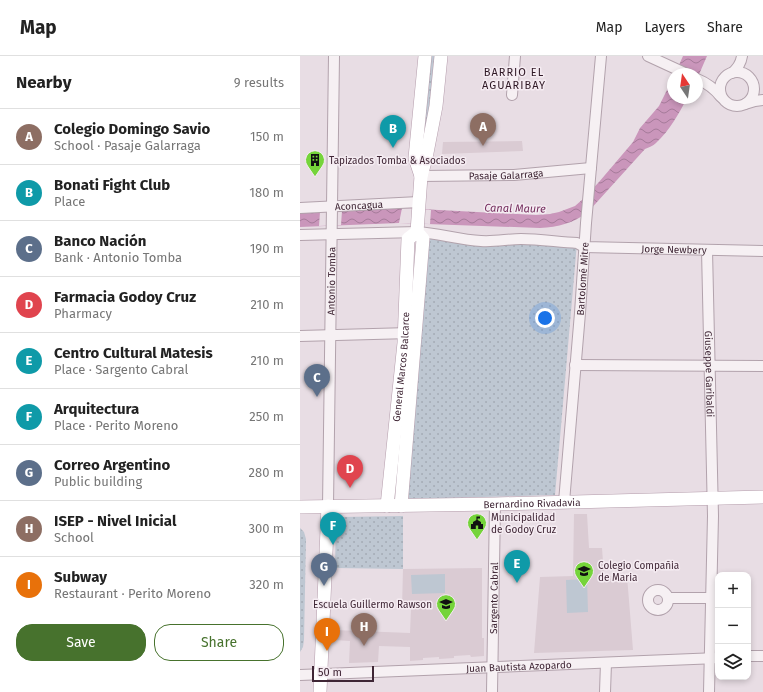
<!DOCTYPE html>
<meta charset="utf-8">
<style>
body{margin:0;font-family:"Fira Sans",sans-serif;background:#f2f2f2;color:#222}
.controls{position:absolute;right:12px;bottom:12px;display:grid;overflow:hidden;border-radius:8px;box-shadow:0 2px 6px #0003}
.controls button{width:36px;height:36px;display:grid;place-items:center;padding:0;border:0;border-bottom:1px solid #e0e0e0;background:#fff;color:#222;font:20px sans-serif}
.compass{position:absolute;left:367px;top:12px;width:36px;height:36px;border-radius:50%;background:#fff;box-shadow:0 2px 6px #0003;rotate:347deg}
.scale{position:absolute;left:12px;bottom:10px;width:62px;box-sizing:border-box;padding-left:4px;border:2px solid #3f2635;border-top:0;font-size:11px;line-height:14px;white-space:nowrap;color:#3f2635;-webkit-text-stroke:3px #f5ecf2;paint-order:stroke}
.you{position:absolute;left:245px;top:262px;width:14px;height:14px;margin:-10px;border:3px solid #fff;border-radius:50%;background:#1a73e8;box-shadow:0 0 0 6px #1a73e833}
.badge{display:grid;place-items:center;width:26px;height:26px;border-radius:50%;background:#47722d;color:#fff;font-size:13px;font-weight:700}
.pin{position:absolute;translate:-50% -33px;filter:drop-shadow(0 1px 2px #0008)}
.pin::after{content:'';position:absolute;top:21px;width:14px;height:12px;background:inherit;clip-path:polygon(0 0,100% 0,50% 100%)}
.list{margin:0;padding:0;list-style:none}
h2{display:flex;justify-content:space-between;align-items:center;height:52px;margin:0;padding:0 16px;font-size:17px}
h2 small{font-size:13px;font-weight:400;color:#767676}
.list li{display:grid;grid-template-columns:26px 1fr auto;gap:12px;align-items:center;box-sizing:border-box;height:56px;padding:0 16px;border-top:1px solid #e0e0e0}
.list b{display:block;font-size:15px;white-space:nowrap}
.list p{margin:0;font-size:13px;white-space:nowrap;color:#767676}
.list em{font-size:13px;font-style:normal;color:#767676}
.actions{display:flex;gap:8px;padding:12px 16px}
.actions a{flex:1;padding:9px 0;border:1px solid #47722d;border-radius:16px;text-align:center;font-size:14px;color:#47722d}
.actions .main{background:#47722d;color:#fff}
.icon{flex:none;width:22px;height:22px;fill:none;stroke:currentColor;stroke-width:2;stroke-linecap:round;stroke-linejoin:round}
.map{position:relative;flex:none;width:463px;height:636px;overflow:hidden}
header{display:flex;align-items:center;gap:24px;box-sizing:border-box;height:56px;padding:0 20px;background:#fff;border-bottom:1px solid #e0e0e0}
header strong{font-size:19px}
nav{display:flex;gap:22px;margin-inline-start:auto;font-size:14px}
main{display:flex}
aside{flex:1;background:#fff}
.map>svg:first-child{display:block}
.built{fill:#dacbd3}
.grass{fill:url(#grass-dots)}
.garden{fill:#bec7d2}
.water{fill:url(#water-waves)}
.pier{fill:#e8dde4}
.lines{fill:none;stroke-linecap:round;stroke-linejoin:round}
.minor-casing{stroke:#b2a2ac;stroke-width:12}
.major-casing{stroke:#b49cab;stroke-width:14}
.minor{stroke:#f6f0f3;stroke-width:10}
.major{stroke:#fff;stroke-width:13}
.labels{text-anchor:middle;stroke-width:3;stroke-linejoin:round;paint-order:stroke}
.poi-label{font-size:10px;fill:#3f2635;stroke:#f5ecf2;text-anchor:start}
.street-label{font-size:10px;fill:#3f2635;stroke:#f5ecf2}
.neighbourhood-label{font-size:11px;letter-spacing:1px;fill:#2f1825;stroke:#f5ecf2}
.water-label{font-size:11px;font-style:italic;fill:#752e5e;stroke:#f5ecf2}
</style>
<header>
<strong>Map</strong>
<nav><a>Map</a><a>Layers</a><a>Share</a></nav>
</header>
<main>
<aside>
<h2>Nearby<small>9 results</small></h2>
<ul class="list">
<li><span class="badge" style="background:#8d6e63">A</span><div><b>Colegio Domingo Savio</b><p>School · Pasaje Galarraga</p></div><em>150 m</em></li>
<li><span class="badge" style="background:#0f9aa8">B</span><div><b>Bonati Fight Club</b><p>Place</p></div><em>180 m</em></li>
<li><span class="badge" style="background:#5c6f8a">C</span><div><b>Banco Nación</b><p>Bank · Antonio Tomba</p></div><em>190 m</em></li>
<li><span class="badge" style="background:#e0444e">D</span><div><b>Farmacia Godoy Cruz</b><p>Pharmacy</p></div><em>210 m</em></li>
<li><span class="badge" style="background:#0f9aa8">E</span><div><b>Centro Cultural Matesis</b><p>Place · Sargento Cabral</p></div><em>210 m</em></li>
<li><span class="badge" style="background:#0f9aa8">F</span><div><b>Arquitectura</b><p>Place · Perito Moreno</p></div><em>250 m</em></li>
<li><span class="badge" style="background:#5c6f8a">G</span><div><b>Correo Argentino</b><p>Public building</p></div><em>280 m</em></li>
<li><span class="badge" style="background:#8d6e63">H</span><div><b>ISEP - Nivel Inicial</b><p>School</p></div><em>300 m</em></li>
<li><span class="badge" style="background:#e8710a">I</span><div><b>Subway</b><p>Restaurant · Perito Moreno</p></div><em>320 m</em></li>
</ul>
<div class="actions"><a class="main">Save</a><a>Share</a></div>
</aside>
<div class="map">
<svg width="463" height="636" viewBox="0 0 463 636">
<defs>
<pattern id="grass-dots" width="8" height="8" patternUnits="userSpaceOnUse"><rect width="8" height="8" fill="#bec7d2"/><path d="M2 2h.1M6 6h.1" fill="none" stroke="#a4abb5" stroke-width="1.8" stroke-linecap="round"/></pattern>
<pattern id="water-waves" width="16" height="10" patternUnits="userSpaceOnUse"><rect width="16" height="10" fill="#ca96bb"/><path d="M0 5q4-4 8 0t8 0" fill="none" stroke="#a57a99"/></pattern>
</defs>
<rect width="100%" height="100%" fill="#e8dde4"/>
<!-- built -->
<path class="built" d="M222,85L223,95L142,98L143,86Z
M274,458H287L289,492H302L304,520H327L333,594L234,597L240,521L273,520Z
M182,512V582H184V600L171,601L170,599L154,600V602L139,603V601L123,602V604L110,605V591L79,590L78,606L49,607L50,585L34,584V574L110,577L111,553L102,552L103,513Z"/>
<!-- grass -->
<path class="grass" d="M130,0H135L131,45L123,94Z
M129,176L277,187L255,439L107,443Z
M103,460V513L35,512L36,464L40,461Z
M0,472L4,476L6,483L4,584L3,591L0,596Z"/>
<!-- garden -->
<path class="garden" d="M145,518V537L112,538L111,519Z
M287,523L288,556L267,557L266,524Z"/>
<!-- water -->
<path class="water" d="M383,0H407L397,23V18H375Z
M373,22V42H387C379,58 369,75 356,87C353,90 349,91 345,93L288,156C274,167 258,171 240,172L99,167L0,171V157L101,152L236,159L250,158L259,156L275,150L283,143L299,126L333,86L340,72L359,50Z"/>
<!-- pier -->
<path class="pier" d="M102,152L131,154L130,168L99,167Z
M42,155L41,169L19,170L20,156Z"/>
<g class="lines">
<!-- minor casing -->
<g class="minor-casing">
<g id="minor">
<path d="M348,0L387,18"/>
<circle cx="437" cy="33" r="17"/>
<path d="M432,17C438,12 441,7 442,0"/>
<path d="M397,23C407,27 414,32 421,41"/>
<path d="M212,39L215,0"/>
<path d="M445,48L455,45L463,44"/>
<path id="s1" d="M121,120L214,119L291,112"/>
<path id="s2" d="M0,152L119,146"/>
<path id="s3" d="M0,179L117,176C138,177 159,184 181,185C195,186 208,183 221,183C239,183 258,186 277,187L284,191L463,195"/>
<path id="s4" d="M407,194L413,460L409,636"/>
<path d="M0,280L110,277"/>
<path d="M275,309L463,310"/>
<path id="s5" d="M264,446L280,257L286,167L301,0"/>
<path id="s6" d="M28,450L34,0"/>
<circle cx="358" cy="544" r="10"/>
<path d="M368,542H412"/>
<path d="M448,600H463"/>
<path id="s7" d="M0,619L418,602"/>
<path id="s8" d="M192,636L195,448"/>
<path d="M305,636L306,607"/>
</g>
</g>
<!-- major casing -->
<g class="major-casing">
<g id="major">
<path d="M121,120L115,102L125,0"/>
<path id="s9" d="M87,450L104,287L108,183L117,176"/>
<path d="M101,450L123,183L117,176L121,120L126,102L136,50L141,0"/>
<path id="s10" d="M0,451L195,448L463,441"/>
<path d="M20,636L28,450"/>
</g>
</g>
<!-- minor -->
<use href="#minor" class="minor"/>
<!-- major -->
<use href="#major" class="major"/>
</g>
<!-- icons -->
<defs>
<g id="building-pin" transform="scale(1)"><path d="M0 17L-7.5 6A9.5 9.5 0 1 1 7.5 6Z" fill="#75d43a" stroke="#f5ecf2"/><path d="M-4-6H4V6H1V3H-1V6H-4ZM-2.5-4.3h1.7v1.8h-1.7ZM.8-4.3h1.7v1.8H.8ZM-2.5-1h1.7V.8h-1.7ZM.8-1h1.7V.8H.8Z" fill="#111"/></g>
<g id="civic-pin" transform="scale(1)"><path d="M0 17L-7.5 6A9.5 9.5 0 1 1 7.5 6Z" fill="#75d43a" stroke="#f5ecf2"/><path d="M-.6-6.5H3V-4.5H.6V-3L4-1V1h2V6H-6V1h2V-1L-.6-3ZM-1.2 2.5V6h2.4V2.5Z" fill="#111"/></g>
<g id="school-pin" transform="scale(1)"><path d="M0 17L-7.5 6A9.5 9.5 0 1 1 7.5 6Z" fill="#75d43a" stroke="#f5ecf2"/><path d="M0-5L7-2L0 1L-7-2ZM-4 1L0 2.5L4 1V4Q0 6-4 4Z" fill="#111"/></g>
</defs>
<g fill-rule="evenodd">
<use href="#building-pin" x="15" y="104"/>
<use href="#civic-pin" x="177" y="467"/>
<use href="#school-pin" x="284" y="515"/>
<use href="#school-pin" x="146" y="548"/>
</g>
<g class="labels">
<!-- poi labels -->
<g class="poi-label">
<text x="29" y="108">Tapizados Tomba &amp; Asociados</text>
<text x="191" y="465">Municipalidad<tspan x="191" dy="12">de Godoy Cruz</tspan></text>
<text x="298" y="513">Colegio Compañia<tspan x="298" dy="12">de Maria</tspan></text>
<text x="132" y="552" text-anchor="end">Escuela Guillermo Rawson</text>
</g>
<!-- street labels -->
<g class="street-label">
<text dy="4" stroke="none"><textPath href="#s1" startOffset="85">Pasaje Galarraga</textPath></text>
<text dy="4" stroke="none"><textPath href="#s2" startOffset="59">Aconcagua</textPath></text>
<text dy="4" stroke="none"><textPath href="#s3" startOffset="376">Jorge Newbery</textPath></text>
<text dy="4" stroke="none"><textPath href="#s5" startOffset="224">Bartolomé Mitre</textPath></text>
<text dy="4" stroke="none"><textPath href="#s6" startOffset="225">Antonio Tomba</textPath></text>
<text dy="4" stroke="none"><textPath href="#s9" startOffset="140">General Marcos Balcarce</textPath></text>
<text dy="4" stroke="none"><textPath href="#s4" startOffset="124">Giuseppe Garibaldi</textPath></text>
<text dy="4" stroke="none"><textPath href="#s10" startOffset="232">Bernardino Rivadavia</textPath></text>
<text dy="4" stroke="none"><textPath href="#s8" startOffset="94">Sargento Cabral</textPath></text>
<text dy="4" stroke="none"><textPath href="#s7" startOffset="219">Juan Bautista Azopardo</textPath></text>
</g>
<!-- neighbourhood labels -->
<g class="neighbourhood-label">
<text x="214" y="20">BARRIO EL<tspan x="214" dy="13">AGUARIBAY</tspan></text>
</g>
<!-- water labels -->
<g class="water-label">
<text transform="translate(215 152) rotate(1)" y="4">Canal Maure</text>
</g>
</g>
</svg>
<div class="controls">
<button>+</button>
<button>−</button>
<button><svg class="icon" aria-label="layers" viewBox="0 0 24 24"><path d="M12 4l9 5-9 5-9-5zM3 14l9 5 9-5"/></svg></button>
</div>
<svg class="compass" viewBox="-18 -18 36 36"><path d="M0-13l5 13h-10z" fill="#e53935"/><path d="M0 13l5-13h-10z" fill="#767676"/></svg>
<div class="scale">50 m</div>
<div class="you"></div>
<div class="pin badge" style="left:183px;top:90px;background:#8d6e63">A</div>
<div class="pin badge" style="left:93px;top:92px;background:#0f9aa8">B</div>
<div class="pin badge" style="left:17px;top:341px;background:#5c6f8a">C</div>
<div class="pin badge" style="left:50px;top:432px;background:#e0444e">D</div>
<div class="pin badge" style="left:217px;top:527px;background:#0f9aa8">E</div>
<div class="pin badge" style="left:33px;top:489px;background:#0f9aa8">F</div>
<div class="pin badge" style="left:24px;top:530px;background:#5c6f8a">G</div>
<div class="pin badge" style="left:64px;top:590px;background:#8d6e63">H</div>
<div class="pin badge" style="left:27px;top:595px;background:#e8710a">I</div>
</div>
</main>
